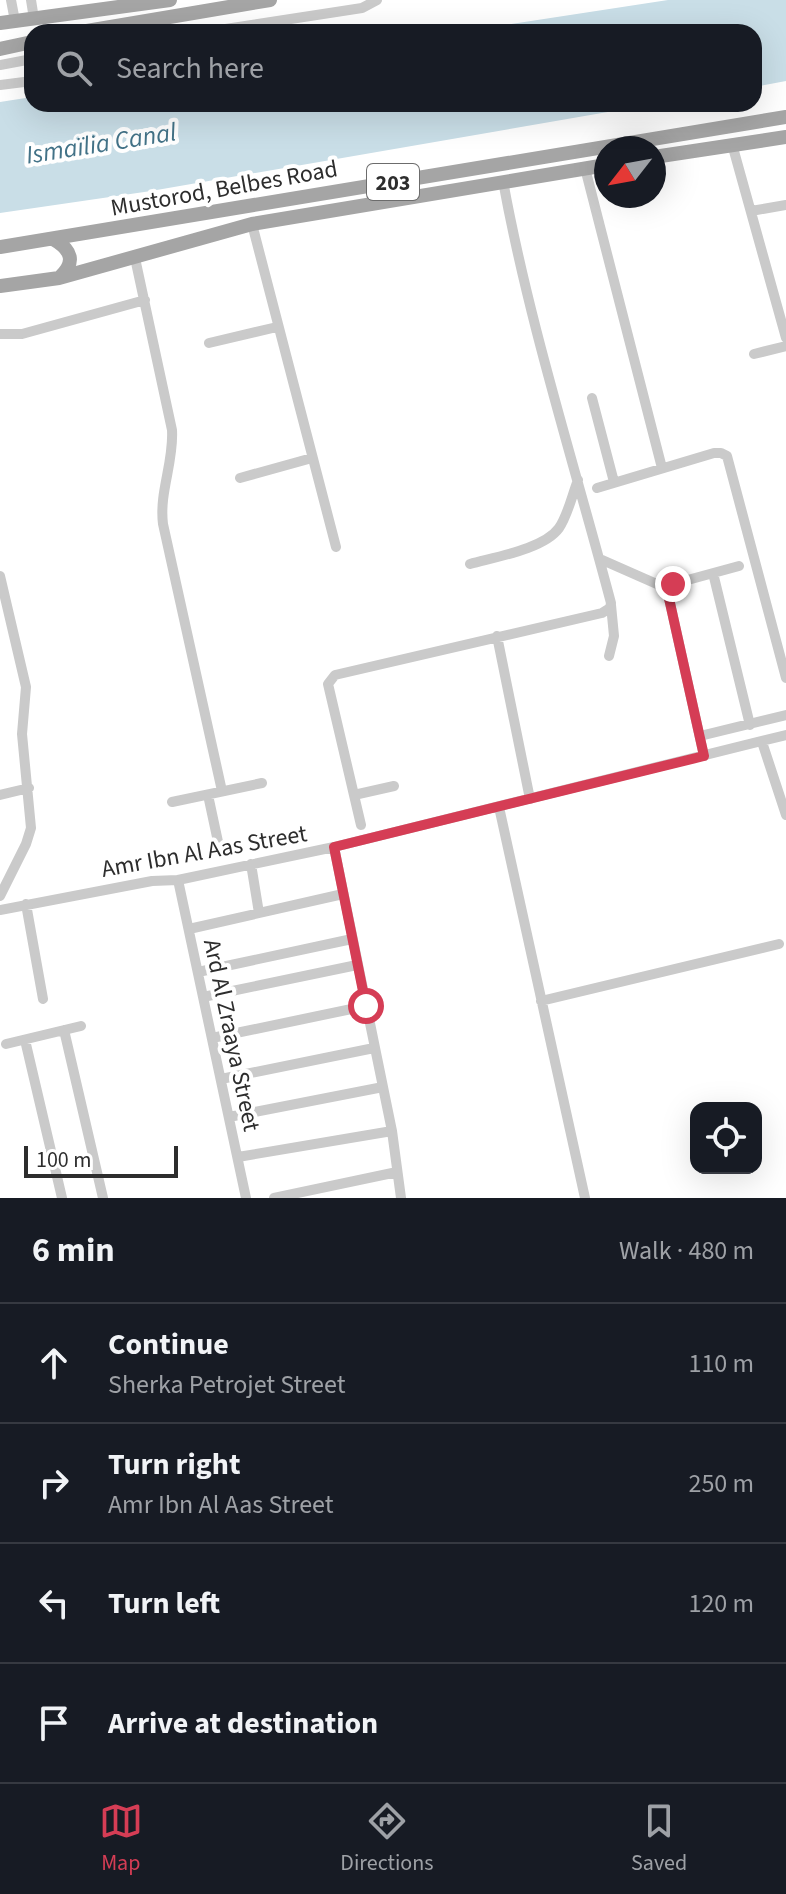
<!DOCTYPE html>
<meta charset="utf-8">
<style>
body{margin:0;font-family:"Source Sans 3",sans-serif;background:#242831;color:#f1f3f6}
.controls{position:absolute;right:24px;bottom:24px;display:grid;overflow:hidden;border-radius:16px;box-shadow:0 8px 32px #0002}
.controls button{width:72px;height:72px;display:grid;place-items:center;padding:0;border:0;border-bottom:2px solid #363941;background:#171b24;color:#f1f3f6;font:40px sans-serif}
.compass{position:absolute;left:594px;top:136px;width:72px;height:72px;border-radius:50%;background:#171b24;box-shadow:0 8px 32px #0002;rotate:239deg}
.scale{position:absolute;left:24px;bottom:20px;width:154px;box-sizing:border-box;padding-left:8px;border:4px solid #2d2d2d;border-top:0;font-size:22px;line-height:28px;white-space:nowrap;color:#2d2d2d;-webkit-text-stroke:6px #fff;paint-order:stroke}
.stop{position:absolute;width:24px;height:24px;margin:-18px;border:6px solid #d53d55;border-radius:50%;background:#fff}
.stop.end{background:#d53d55;border-color:#fff;box-shadow:0 2px 8px #0008}
.list{margin:0;padding:0;list-style:none}
h2{display:flex;justify-content:space-between;align-items:center;height:104px;margin:0;padding:0 32px;font-size:34px}
h2 small{font-size:26px;font-weight:400;color:#9ea1a6}
.list li{display:grid;grid-template-columns:52px 1fr auto;gap:24px;align-items:center;box-sizing:border-box;height:120px;padding:0 32px;border-top:2px solid #363941}
.list b{display:block;font-size:30px;white-space:nowrap}
.list p{margin:0;font-size:26px;white-space:nowrap;color:#9ea1a6}
.list em{font-size:26px;font-style:normal;color:#9ea1a6}
.icon{flex:none;width:44px;height:44px;fill:none;stroke:currentColor;stroke-width:2;stroke-linecap:round;stroke-linejoin:round}
.map{position:relative;flex:none;width:786px;height:1198px;overflow:hidden}
.search{position:absolute;background:#171b24;box-shadow:0 8px 32px #0002;left:24px;right:24px;top:24px;height:88px;display:flex;align-items:center;gap:20px;box-sizing:border-box;padding:0 28px;border-radius:24px;color:#9ea1a6;font-size:30px}
.sheet{height:584px;background:#171b24}
nav{display:flex;justify-content:space-around;align-items:center;box-sizing:border-box;height:112px;border-top:2px solid #363941;background:#171b24;font-size:22px;color:#9ea1a6}
nav a{display:grid;justify-items:center;gap:4px}
nav .on{color:#d53d55}
.map>svg:first-child{display:block}
.water{fill:#c9dee7}
.lines{fill:none;stroke-linecap:round;stroke-linejoin:round}
.minor{stroke:#cacaca;stroke-width:10}
.major{stroke:#a5a5a5;stroke-width:14}
.route{stroke:#d53d55;stroke-width:10}
.labels{text-anchor:middle;stroke-width:8;stroke-linejoin:round;paint-order:stroke}
.shield{fill:#fff;stroke:#6c6c6c;stroke-width:2}
.shield-label{font-size:22px;font-weight:bold;fill:#2d2d2d}
.street-label{font-size:24px;fill:#2d2d2d;stroke:#fff}
.water-label{font-size:26px;font-style:italic;fill:#427287;stroke:#fff}
</style>
<div class="map">
<svg width="786" height="1198" viewBox="0 0 786 1198">
<rect width="100%" height="100%" fill="#fff"/>
<!-- water -->
<path class="water" d="M668,0H786V81L754,87V32H458Z
M32,97V104H654L151,191L0,213V102Z"/>
<g class="lines">
<!-- minor -->
<path class="minor" d="M11,0L15,21
M31,0L34,19
M206,32L362,8L377,0
M378,32L395,30
M0,65L32,59
M0,85L32,81
M732,144L786,338
M585,168L662,468
M751,211L786,205
M252,224L336,547
M135,258L172,430C174,462 159,492 163,524L222,791
M0,334H22L145,300
M209,343L277,327
M754,354L786,346
M592,398L614,482
M240,478L312,458
M597,488L714,453H721L727,456L786,678
M600,559L659,585L673,584L739,566
M470,564C495,557 544,549 559,528C568,515 572,495 578,480
M713,573L750,725
M0,576L26,687L22,734L31,828L26,844L0,896
M666,585L704,756
M497,636L530,799
M609,656L614,636L611,605
M700,736L786,715
M762,742L786,815
M0,795L29,788
M208,795L220,851
M354,795L394,786
M172,802L262,783
M499,807L585,1198
M361,825L328,684L335,675L602,613L610,608L611,603C574,463 529,323 503,181
M334,847L392,1131L401,1198
M251,864L259,913
M178,880L246,1198
M26,904L43,999
M0,910L152,881L178,880L334,847L786,735
M189,929L343,894
M198,972L352,939
M203,997L357,965
M541,1001L779,944
M64,1030L103,1198
M212,1038L366,1006
M25,1040L62,1198
M6,1044L81,1026
M221,1079L374,1048
M229,1117L383,1087
M238,1157L392,1131
M274,1198L397,1172"/>
<!-- major -->
<path class="major" d="M0,23L170,0
M81,32L270,0
M0,49L32,42
M654,157L786,137
M53,239C72,250 76,262 60,277
M0,247L786,117
M0,286L59,278L252,224L606,165"/>
</g>
<g class="lines">
<!-- route -->
<path class="route" d="M366,1006L334,847L704,756L666,585L673,584"/>
</g>
<g class="labels">
<!-- shield labels -->
<rect class="shield" x="367" y="164" width="52" height="36" rx="6"/>
<g class="shield-label">
<text x="393" y="190">203</text>
</g>
<!-- street labels -->
<g class="street-label">
<text transform="translate(224 188) rotate(-10)" y="8">Mustorod, Belbes Road</text>
<text transform="translate(204 851) rotate(-10)" y="8">Amr Ibn Al Aas Street</text>
<text transform="translate(232 1035) rotate(78)" y="8">Ard Al Zraaya Street</text>
</g>
<!-- water labels -->
<g class="water-label">
<text transform="translate(101 143) rotate(-9)" y="9">Ismaïlia Canal</text>
</g>
</g>
</svg>
<div class="controls">
<button><svg class="icon" aria-label="locate" viewBox="0 0 24 24"><circle cx="12" cy="12" r="6"/><path d="M12 2v4M12 18v4M2 12h4M18 12h4"/></svg></button>
</div>
<svg class="compass" viewBox="-18 -18 36 36"><path d="M0-13l5 13h-10z" fill="#e53935"/><path d="M0 13l5-13h-10z" fill="#9ea1a6"/></svg>
<div class="scale">100 m</div>
<div class="stop" style="left:366px;top:1006px"></div>
<div class="stop end" style="left:673px;top:584px"></div>
<div class="search"><svg class="icon" aria-label="search" viewBox="0 0 24 24"><circle cx="10" cy="10" r="6"/><path d="M15 15l6 6"/></svg>Search here</div>
</div>
<section class="sheet">
<h2>6 min<small>Walk · 480 m</small></h2>
<ul class="list">
<li><svg class="icon" aria-label="ahead" viewBox="0 0 24 24"><path d="M12 20V5M6 11l6-6 6 6"/></svg><div><b>Continue</b><p>Sherka Petrojet Street</p></div><em>110 m</em></li>
<li><svg class="icon" aria-label="right" viewBox="0 0 24 24"><path d="M7 20v-9h11M14 6l5 5-5 5"/></svg><div><b>Turn right</b><p>Amr Ibn Al Aas Street</p></div><em>250 m</em></li>
<li><svg class="icon" aria-label="left" viewBox="0 0 24 24"><path d="M17 20v-9H6M10 6l-5 5 5 5"/></svg><div><b>Turn left</b></div><em>120 m</em></li>
<li><svg class="icon" aria-label="arrive" viewBox="0 0 24 24"><path d="M6 21V4h12l-3 4 3 4H6"/></svg><div><b>Arrive at destination</b></div></li>
</ul>
</section>
<nav>
<a class="on"><svg class="icon" aria-label="map" viewBox="0 0 24 24"><path d="M3 6l6-2 6 2 6-2v14l-6 2-6-2-6 2zM9 4v14M15 6v14"/></svg>Map</a>
<a><svg class="icon" aria-label="directions" viewBox="0 0 24 24"><path d="M12 3l9 9-9 9-9-9zM9 14v-3h6M13 9l2 2-2 2"/></svg>Directions</a>
<a><svg class="icon" aria-label="saved" viewBox="0 0 24 24"><path d="M7 4h10v16l-5-4-5 4z"/></svg>Saved</a>
</nav>
